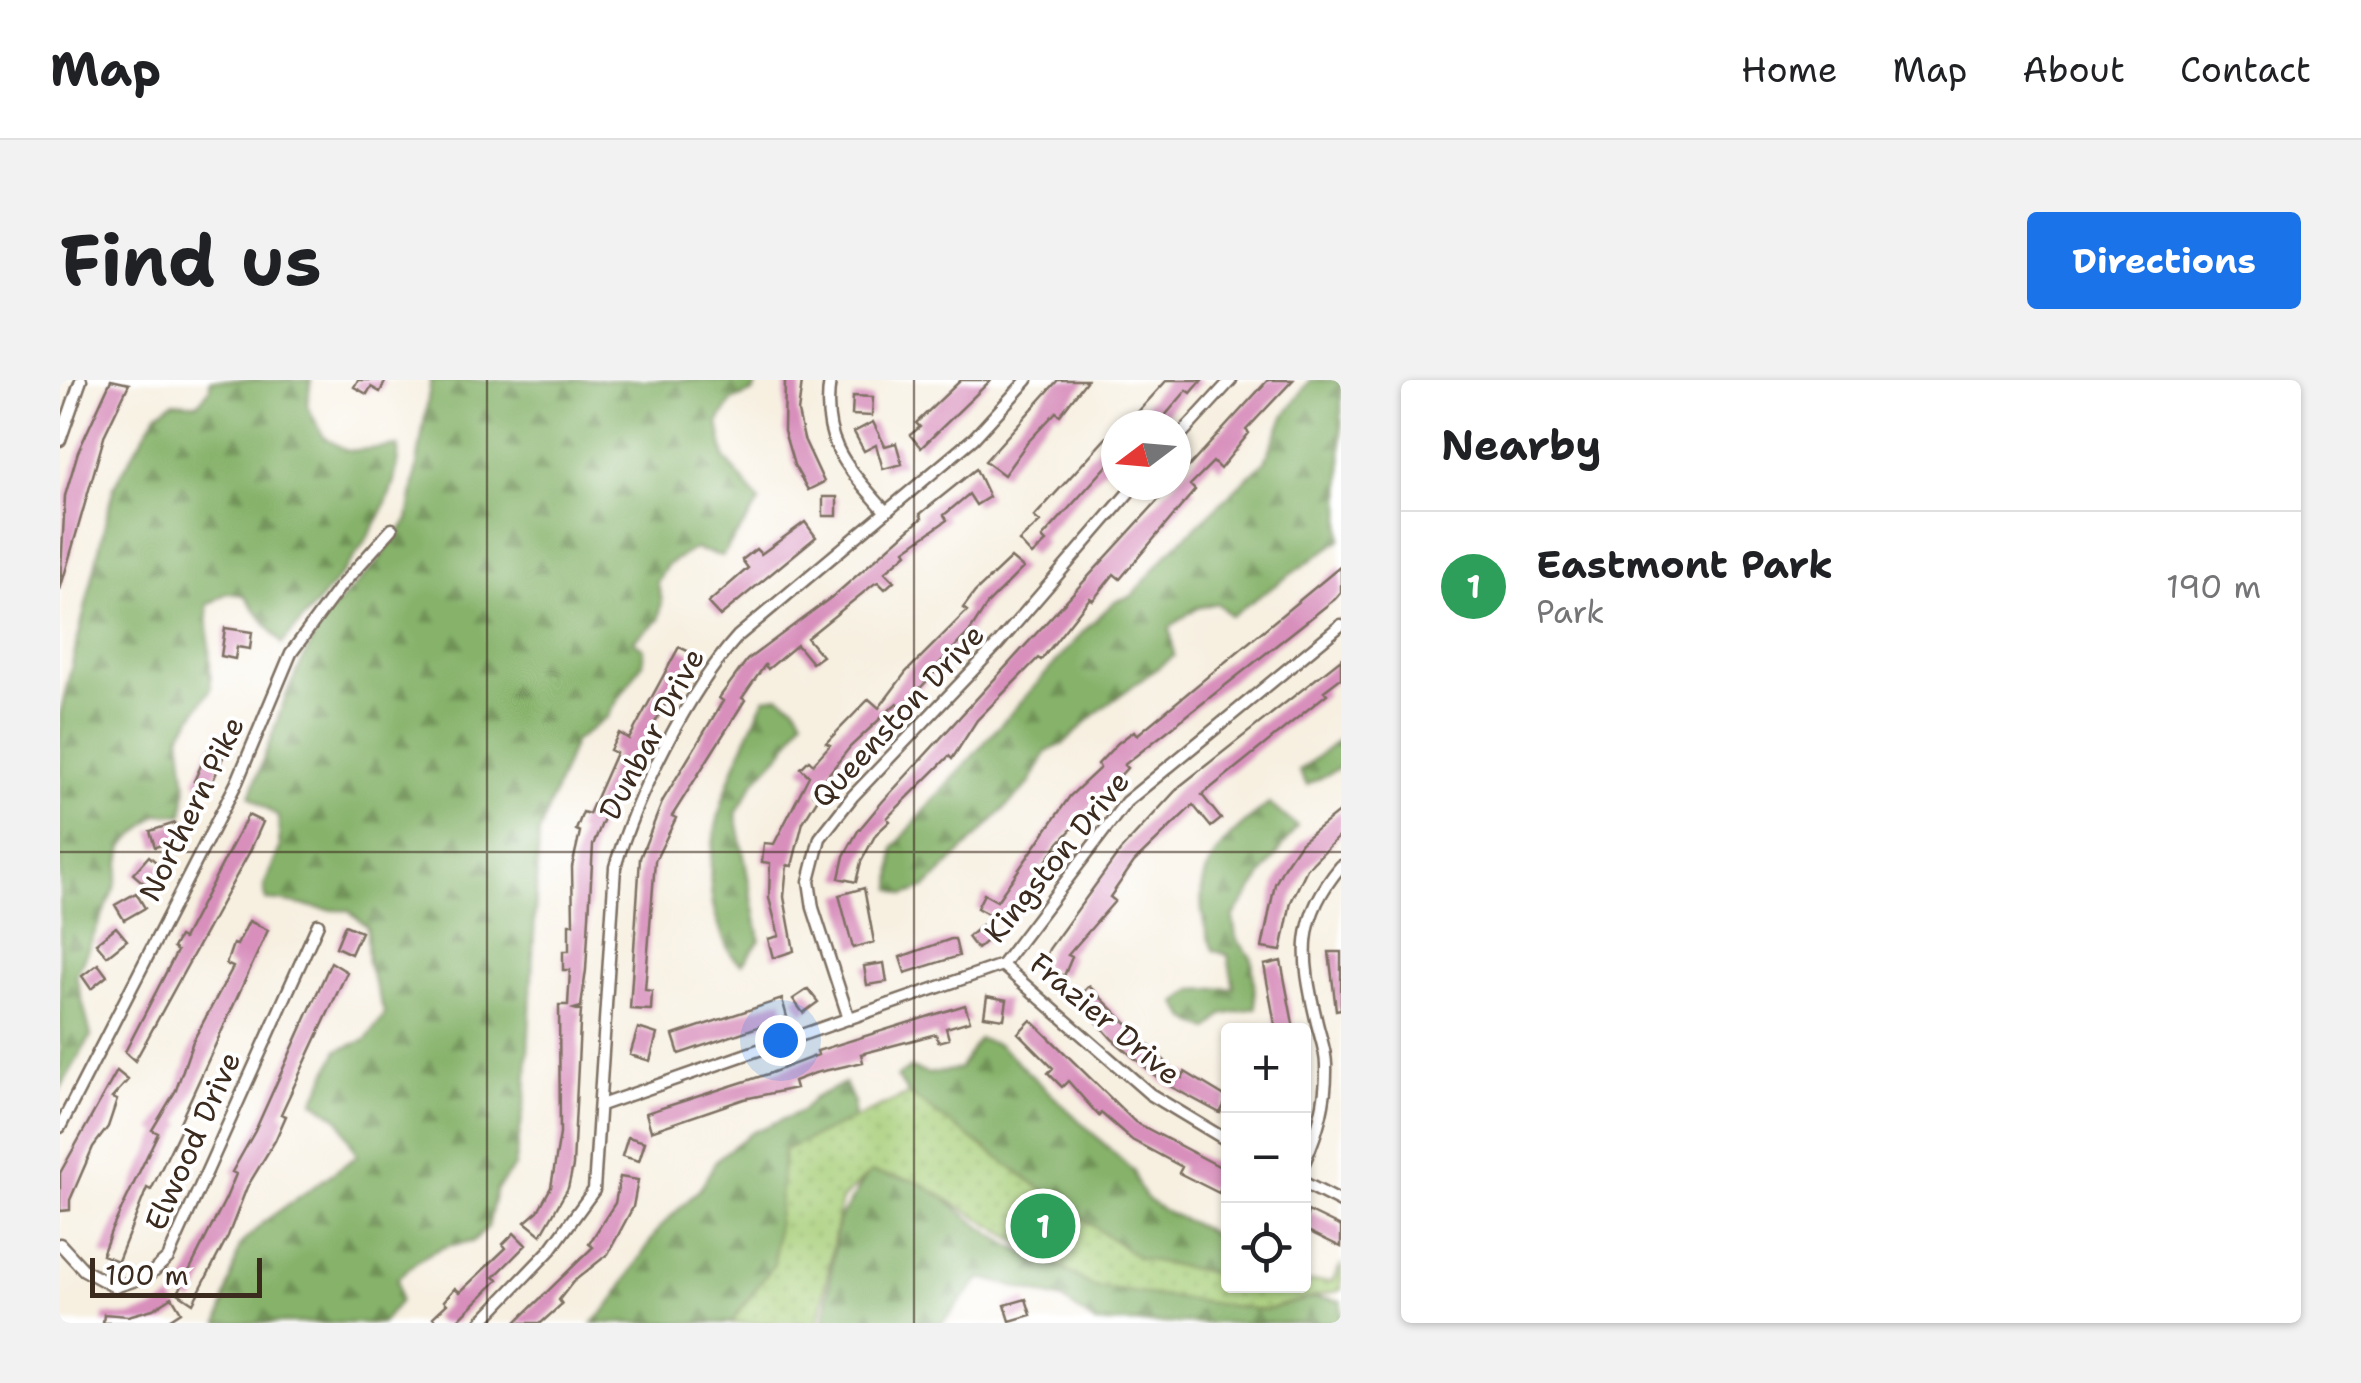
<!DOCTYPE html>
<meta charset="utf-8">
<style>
body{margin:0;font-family:"Shantell Sans",sans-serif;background:#f2f2f2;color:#202124}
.controls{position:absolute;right:30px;bottom:30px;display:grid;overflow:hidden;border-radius:10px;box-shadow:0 2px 8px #0004}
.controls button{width:90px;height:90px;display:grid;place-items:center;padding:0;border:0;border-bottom:2px solid #e0e0e0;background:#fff;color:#202124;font:50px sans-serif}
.compass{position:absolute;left:1041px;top:30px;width:90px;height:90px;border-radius:50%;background:#fff;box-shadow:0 2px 8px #0004;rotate:254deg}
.scale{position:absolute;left:30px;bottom:25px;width:172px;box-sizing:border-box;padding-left:10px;border:5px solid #3b2a1e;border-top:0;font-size:28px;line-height:35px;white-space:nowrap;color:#3b2a1e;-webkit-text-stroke:8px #fff;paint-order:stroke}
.you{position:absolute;left:720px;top:660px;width:35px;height:35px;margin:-25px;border:8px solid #fff;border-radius:50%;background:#1a73e8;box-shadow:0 0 0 15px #1a73e833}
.badge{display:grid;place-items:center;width:65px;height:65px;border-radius:50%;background:#1a73e8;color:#fff;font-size:32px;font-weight:700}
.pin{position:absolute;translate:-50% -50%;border:5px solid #fff;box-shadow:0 2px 10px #0006}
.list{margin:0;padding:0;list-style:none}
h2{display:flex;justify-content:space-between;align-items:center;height:130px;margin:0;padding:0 40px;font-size:42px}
h2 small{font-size:32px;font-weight:400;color:#757577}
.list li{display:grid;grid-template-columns:65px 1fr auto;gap:30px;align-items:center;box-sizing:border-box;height:150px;padding:0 40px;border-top:2px solid #e0e0e0}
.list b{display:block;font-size:38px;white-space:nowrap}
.list p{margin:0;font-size:32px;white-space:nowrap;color:#757577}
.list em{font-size:32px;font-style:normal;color:#757577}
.icon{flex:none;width:55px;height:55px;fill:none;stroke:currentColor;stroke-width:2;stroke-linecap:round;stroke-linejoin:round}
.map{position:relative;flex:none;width:1281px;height:943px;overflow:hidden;border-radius:10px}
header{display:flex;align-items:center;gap:60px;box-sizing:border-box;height:140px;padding:0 50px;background:#fff;border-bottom:2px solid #e0e0e0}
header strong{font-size:48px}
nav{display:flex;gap:55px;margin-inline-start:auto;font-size:35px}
.intro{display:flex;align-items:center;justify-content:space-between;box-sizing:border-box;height:240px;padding:0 60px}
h1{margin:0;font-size:70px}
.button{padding:25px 45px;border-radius:10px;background:#1a73e8;color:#fff;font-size:35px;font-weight:700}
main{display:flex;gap:60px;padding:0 60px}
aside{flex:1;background:#fff;border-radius:10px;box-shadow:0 2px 8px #0004}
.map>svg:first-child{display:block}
.forest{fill:url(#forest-firs);stroke:#606e44;stroke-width:2.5}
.park{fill:url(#park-dots);stroke:#727c4c;stroke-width:2.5}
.building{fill:#d88fbc}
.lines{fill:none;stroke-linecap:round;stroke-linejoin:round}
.minor-casing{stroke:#7d6f62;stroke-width:15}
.minor{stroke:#fff;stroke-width:10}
.grid{fill:none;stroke:#3b2a1e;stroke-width:2.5;stroke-opacity:0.55}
.labels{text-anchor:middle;stroke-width:8;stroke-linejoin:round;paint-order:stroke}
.street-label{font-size:30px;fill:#3b2a1e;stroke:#fff}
</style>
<header>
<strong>Map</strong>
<nav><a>Home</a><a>Map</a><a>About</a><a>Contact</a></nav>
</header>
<div class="intro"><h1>Find us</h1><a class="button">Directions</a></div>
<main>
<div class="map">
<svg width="1281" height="943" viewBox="0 0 1281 943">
<defs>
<pattern id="forest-firs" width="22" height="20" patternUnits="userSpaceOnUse" patternTransform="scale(2.5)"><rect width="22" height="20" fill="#86b26a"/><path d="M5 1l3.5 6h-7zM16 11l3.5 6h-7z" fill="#6f9157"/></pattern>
<pattern id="park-dots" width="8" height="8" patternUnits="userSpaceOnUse" patternTransform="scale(2.5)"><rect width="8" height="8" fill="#a9cf7a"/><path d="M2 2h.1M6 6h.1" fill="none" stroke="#92b269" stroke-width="1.8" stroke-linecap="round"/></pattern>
</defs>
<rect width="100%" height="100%" fill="#fff"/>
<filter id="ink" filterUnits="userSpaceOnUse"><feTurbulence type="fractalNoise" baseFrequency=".01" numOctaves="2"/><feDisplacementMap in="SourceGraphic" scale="20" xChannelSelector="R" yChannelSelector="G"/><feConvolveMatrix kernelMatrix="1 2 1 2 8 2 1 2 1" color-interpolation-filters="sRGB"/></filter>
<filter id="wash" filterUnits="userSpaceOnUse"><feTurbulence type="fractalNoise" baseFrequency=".0048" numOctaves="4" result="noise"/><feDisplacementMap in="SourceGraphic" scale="40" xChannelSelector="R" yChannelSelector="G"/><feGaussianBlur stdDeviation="2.25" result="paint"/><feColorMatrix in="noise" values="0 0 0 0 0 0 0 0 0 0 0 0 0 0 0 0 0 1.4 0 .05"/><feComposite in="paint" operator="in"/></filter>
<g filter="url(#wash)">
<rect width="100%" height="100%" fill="#f7f0e1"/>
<!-- forest -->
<path class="forest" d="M150,0H251L247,26L264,57L287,71L338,66C342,136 265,213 222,264L184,215L167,213L147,225L151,309L120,355L126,407L123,435L98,434L63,466L56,504L16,596L31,656L0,709V335L54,106L97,33L114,22L138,24L150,8Z
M371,0H698L693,12L672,21L658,43L665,78L700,122L662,176L634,169L607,185L597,202L602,220L599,240L573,261L584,269L583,282L547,337L514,362L479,453L466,714L454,787L436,810L428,847L412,862C378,864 362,876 337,899L340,921L322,943H159L180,865L205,841L297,776L280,740L254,721L278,670L306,660L325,634L308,584L307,546L288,530C259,532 236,521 206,520L204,506L220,468L218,437L190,416L229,308L264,238L317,183L348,140Z
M1250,0H1281V159L1171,236L1157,223L1136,228L1110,247L1114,276L1041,329L1003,364L986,372L970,403L867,507L845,515L832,509L834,468L870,424L1023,252L1055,221L1072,216L1106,175L1205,81L1224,37Z
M719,316L735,325L743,338L723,371L694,402L676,434L700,560L682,584C667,574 665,562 659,546C632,474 674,384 705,318Z
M1281,358V387L1247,405L1239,391Z
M1209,424L1237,446L1173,537L1176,558L1192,579L1196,628L1162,635L1149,650L1127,639L1117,623L1133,610L1174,608L1168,575L1153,570C1123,501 1153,465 1209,424Z
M919,659L939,665L1074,792C1081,828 1110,832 1140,847C1150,851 1159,859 1168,864V900L1064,883L870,744L837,697L850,688L868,694L899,689Z
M785,703L794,723L793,742L719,891L681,943H533L551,924L599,848L640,809L657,779L691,753L742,731L754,718Z
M839,775C880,815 919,852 972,877C1019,900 1149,915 1205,919C1231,921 1256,915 1281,921V943H1035L1003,920L921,898L882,943H764L778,841L817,780Z"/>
<!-- park -->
<path class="park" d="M849,714L1078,878L1168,896V906L1272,901L1281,885V910L1204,930L1034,907L856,801L811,792L781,820L759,943H671L714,884L724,770Z"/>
<g id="blocks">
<!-- building -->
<path class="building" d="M51,0L69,4L45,54L0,210L5,116L18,72Z
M298,0H326L320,12L311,7L307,14L294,7Z
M725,0L742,2L738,32L744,59L764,102L748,110L734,85L724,51Z
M901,0H931L861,68L850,55L860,47L856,43Z
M998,0H1027L1000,35L996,32L967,63L944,95L925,81Z
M1107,0H1142L1131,13L1127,10L1097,45H1066Z
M1208,0H1233L1186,50L1189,53L1160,89L1153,82L1130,105L1135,110L1060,199L1054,194L1033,220L1030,218L981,280L978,278L917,340L892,379L889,376L827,438L830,441L816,454L801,482L796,502L779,498L784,476L798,451L823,421Z
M793,16L813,17L812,36L792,35Z
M813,42L825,66L836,63L842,84L823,89L816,65L804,71L794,52Z
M1056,47V76L982,158L986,162L972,175L959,161L980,142L974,137Z
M916,89L929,117L916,125L909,114L884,135L887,140L845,170L847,173L825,192L834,201L825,209L818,202L814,204L747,258L762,276L752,283L737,265L708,289L705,285L682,318L685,320L612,436L616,438L595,481L585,610L592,611L591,630L570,629L580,478L603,420L663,321L659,318L687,280L777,213L862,138L860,134Z
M763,117H777V136H763Z
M745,142L756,157L660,236L648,223L688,188L682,180L696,169L701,174Z
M951,178L963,188L928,223L910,251L873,290L875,292L842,328L837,323L790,367L753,414L758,418L743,442L732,486L727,485L724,517L734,571L713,578L708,559L719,556L709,518L710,483L702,482L704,463L714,464L749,396L741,388L749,380L753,384L770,365L766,363L809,319L819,328L846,292L907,231L903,228L915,212Z
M1281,186V212L1275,219L1064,385L1067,388L998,464L952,530L947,545L917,528L924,514L937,521L1010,416L1040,388L1038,384L1058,363L1074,351L1077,355Z
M165,248L192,252L190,269L177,267L175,279L161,276Z
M619,267L634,274L554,414L533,465L526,590L521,627L514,629L521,631L520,644L513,786L508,808L481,855L465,842L478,831L491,807L500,754L499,625H508L510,590H503V571H509V544H513L512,487L520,452L516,450L523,432L529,434L556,373L550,370L559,353L569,359Z
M1281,279V298L1264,311L1267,314L1142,415L1161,439L1151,447L1133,425L1074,482L1050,517L1055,521L1008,575L1012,577L1004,596L982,586L989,569L1060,471L1120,406Z
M151,363L166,370L150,408L134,401Z
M1281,430V454L1247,489L1231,522L1221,571L1202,568L1215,504L1224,487L1241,462Z
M188,435L203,442L190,471L75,681L65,672L117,571L113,568L119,557L123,559Z
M115,443L120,460L95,467L90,451Z
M89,476L103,488L87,506L73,494Z
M804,508L814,562L793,568L779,515Z
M76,513L85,528L64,540L55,525Z
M189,541L208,550L120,742L123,744L91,810L87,808L58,881L42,875L51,851L98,753L92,750L116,710L133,661L173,587L166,584L173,564L177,565Z
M285,545L301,552L291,574L276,567Z
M922,545L932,556L917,569L908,557Z
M56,547L67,560L47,576L36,563Z
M891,559H895L899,576L845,593L840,577Z
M1269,572H1281V629L1276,630Z
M1221,581L1234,649L1229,650H1216L1204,585Z
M271,582L287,592L221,734L226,736L215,761L187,807L168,856L133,923L118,913L166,818L176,794L172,792L195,751Z
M824,583L827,602L807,605L804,586Z
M38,584L47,596L31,609L22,596Z
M1029,606L1122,698L1125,692L1168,718L1160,733L1104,703L1052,659L1016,619Z
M748,609L758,622L743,633L733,619Z
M927,616L947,620L944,639L924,636Z
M722,619L727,637L619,674L613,655Z
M905,625L910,641L886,648L889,659L878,662L876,654L801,674L803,682L755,693L734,701L736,708L684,719L591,751L586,733L711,693L758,675L757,671Z
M971,640L1075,742L1168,791L1159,813L1119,793L1122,787L1072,760L1041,733L1039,736L1008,701L1002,707L988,693L993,688L958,653Z
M578,648L597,654L590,681L570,675Z
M57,691L68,700L52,718L57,720L48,747L33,767L10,820V830L0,831V793Z
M568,757L585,762L579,781L562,776Z
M560,797L578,800L573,827L548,874L513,902L499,920L502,924L481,943H455L533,867L529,864L555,823Z
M1248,831L1281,847V867L1244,849Z
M454,853L466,865L434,897L438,900L395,943H378L373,937L387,924L384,921L395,908L400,912L446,868L443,864Z
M112,917L121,932L104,943H43L44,934L68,936L93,929Z
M966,919L971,935L950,941L945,925Z"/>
</g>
</g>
<g filter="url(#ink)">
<use href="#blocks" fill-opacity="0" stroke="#7d6f62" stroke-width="2.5"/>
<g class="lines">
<!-- minor casing -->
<g class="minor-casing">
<path id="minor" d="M770,0C760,63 788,88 826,132
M0,60L21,0
M1116,60L1171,0
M942,585L1090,714L1168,761
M789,639L753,528L749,501L760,458L793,416L938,264L1075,105
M541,725L942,585L1066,422L1281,245
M0,747L177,402L231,273L279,208L332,149
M1244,783C1258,751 1267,721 1266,685C1266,670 1259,654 1256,639C1241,576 1237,538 1281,486
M1244,803L1281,822
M0,864L24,890L55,907L88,896L108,878L258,544
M420,943L491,869L534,810L555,487C577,414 627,313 678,256L914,58L967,0"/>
</g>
<!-- minor -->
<use href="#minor" class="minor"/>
</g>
</g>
<!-- grid -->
<path class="grid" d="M427,0V943M854,0V943M0,472H1281"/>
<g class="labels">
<!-- street labels -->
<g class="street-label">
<text transform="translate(838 336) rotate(-47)" y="10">Queenston Drive</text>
<text transform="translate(592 354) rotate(-62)" y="10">Dunbar Drive</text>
<text transform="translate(132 429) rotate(-64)" y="10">Northern Pike</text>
<text transform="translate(997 477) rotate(-51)" y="10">Kingston Drive</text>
<text transform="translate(1045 639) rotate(40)" y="10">Frazier Drive</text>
<text transform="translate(133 761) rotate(-66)" y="10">Elwood Drive</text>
</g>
</g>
</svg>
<div class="controls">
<button>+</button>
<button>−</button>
<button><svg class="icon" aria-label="locate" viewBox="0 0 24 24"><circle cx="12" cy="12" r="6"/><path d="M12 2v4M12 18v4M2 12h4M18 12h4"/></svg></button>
</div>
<svg class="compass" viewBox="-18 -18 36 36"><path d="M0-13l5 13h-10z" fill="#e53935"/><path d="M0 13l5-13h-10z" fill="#757577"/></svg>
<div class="scale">100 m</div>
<div class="you"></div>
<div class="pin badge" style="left:983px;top:846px;background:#2e9e5b">1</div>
</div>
<aside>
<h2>Nearby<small></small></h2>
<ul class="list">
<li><span class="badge" style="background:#2e9e5b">1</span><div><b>Eastmont Park</b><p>Park</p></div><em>190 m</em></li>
</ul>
</aside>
</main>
